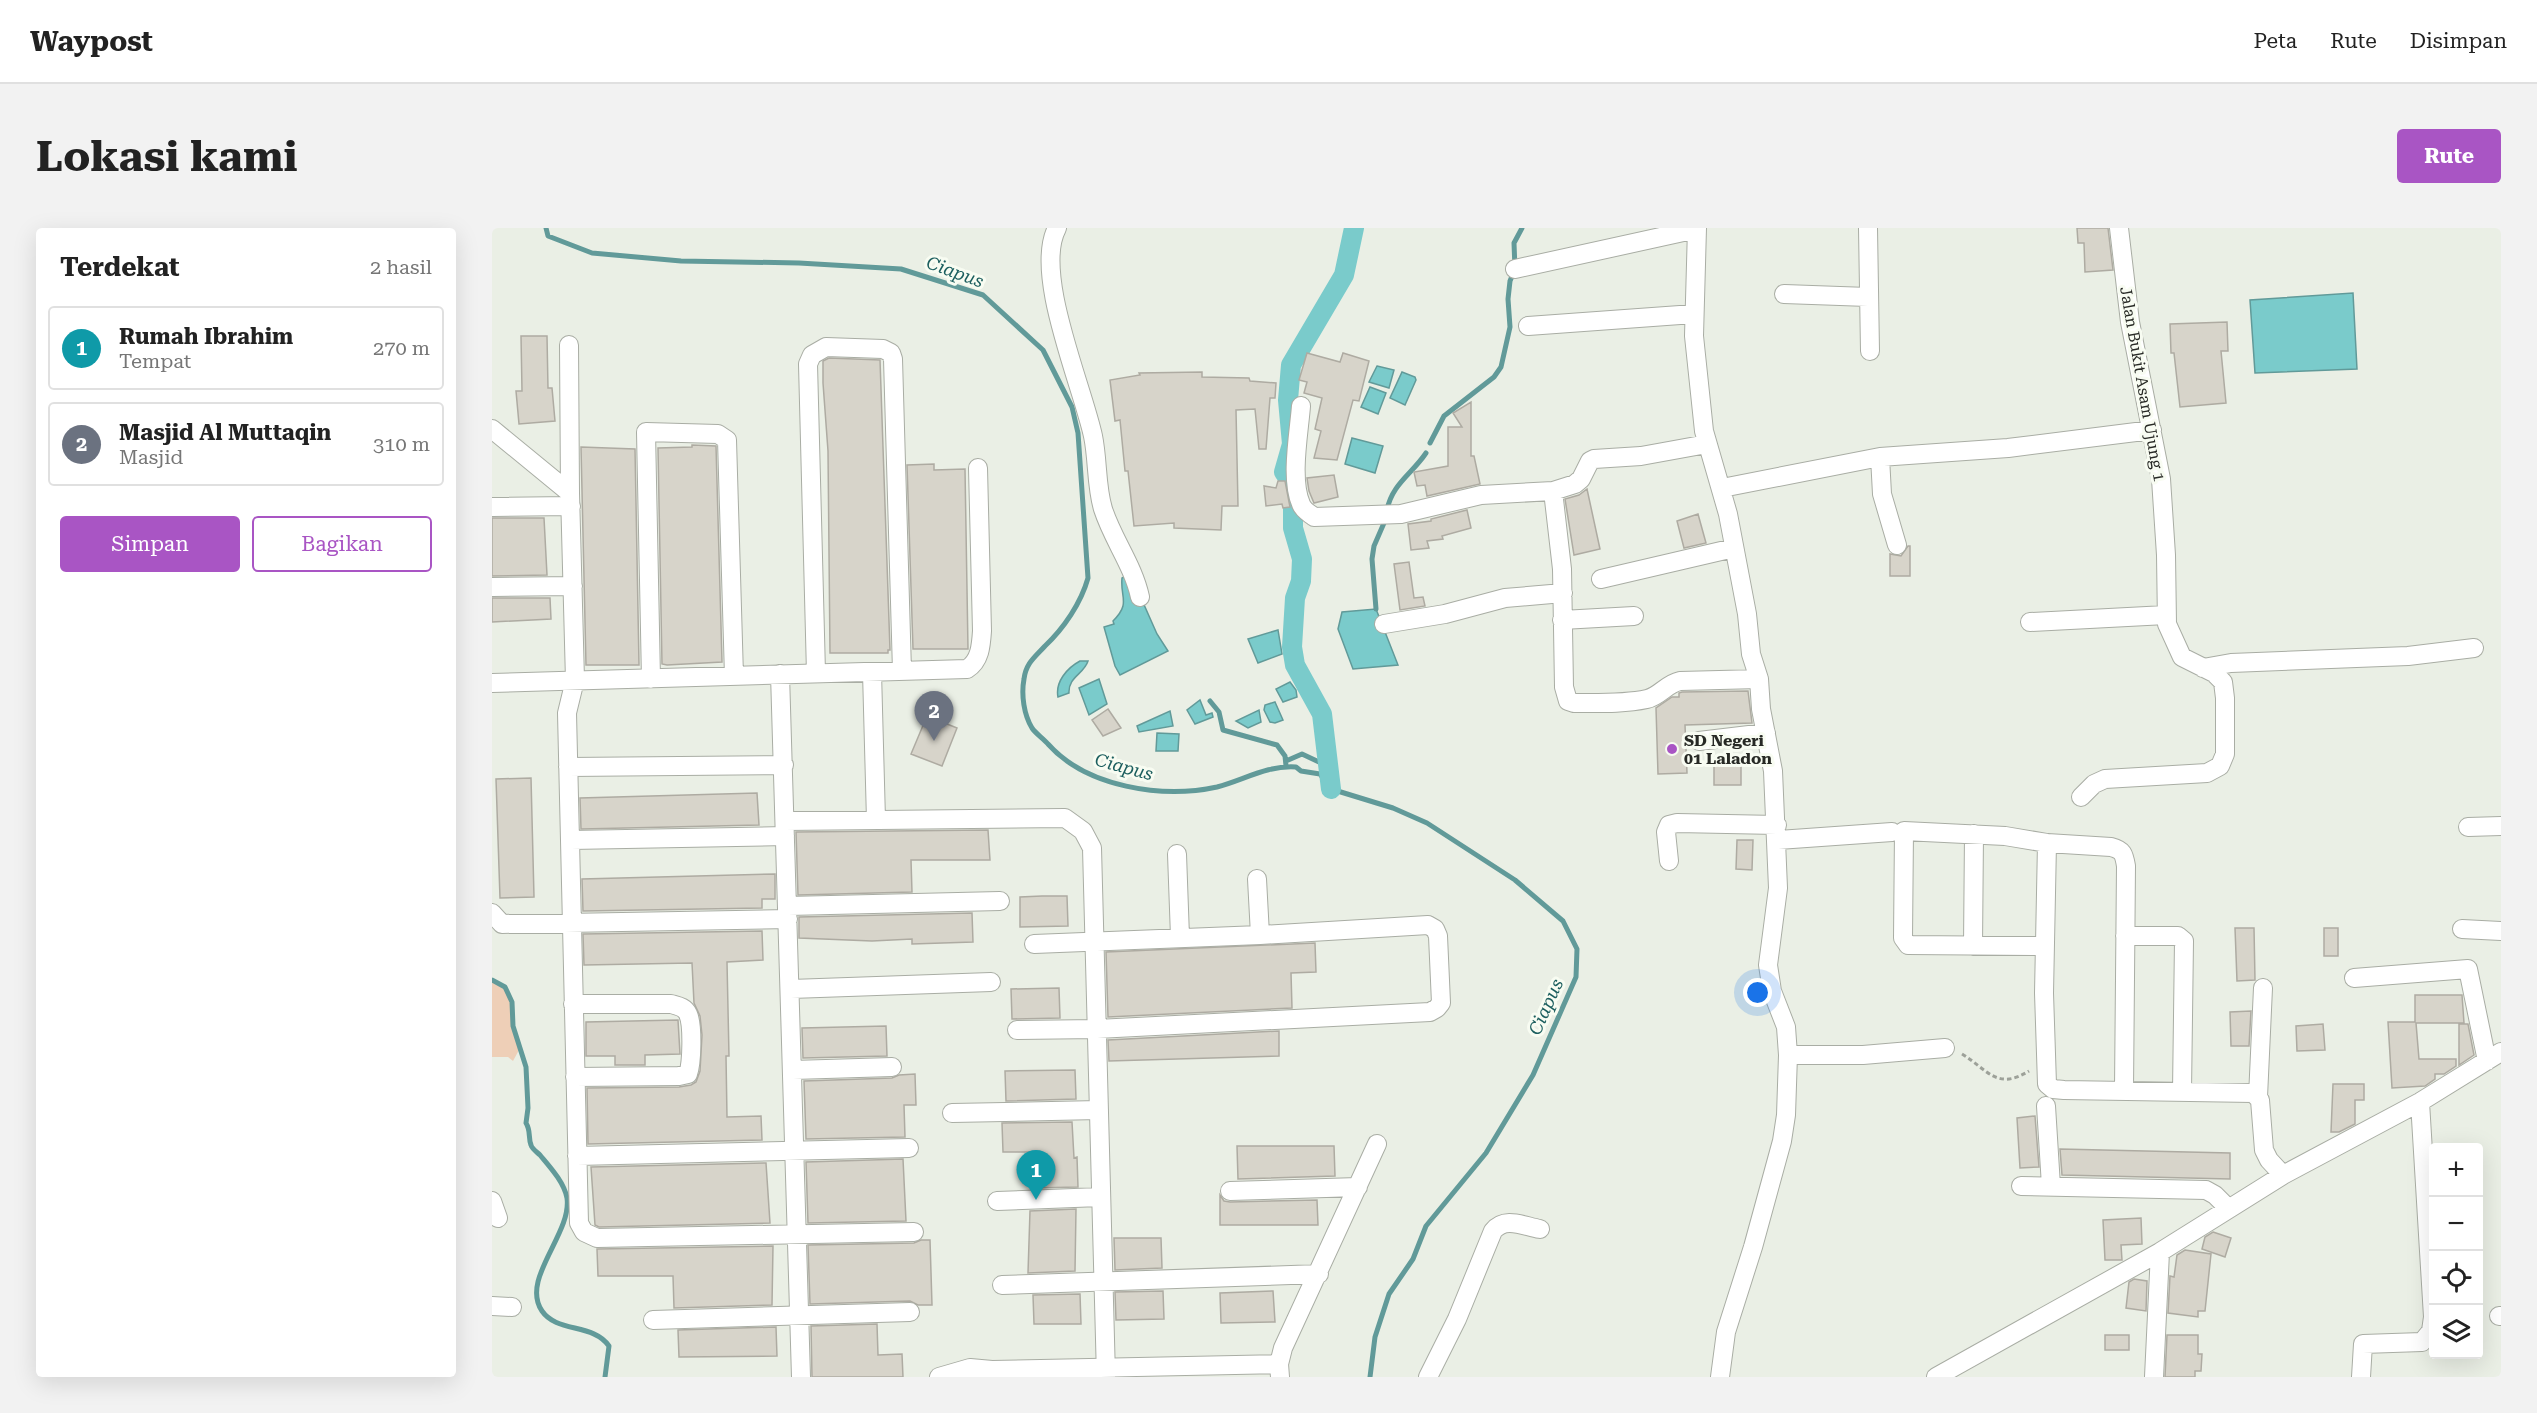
<!DOCTYPE html>
<html lang="id">
<meta charset="utf-8">
<style>
body{margin:0;font-family:"Roboto Serif",serif;background:#f2f2f2;color:#222}
.controls{position:absolute;right:18px;bottom:18px;display:grid;overflow:hidden;border-radius:6px;box-shadow:0 6px 24px #0002}
.controls button{width:54px;height:54px;display:grid;place-items:center;padding:0;border:0;border-bottom:2px solid #e0e0e0;background:#fff;color:#222;font:30px sans-serif}
.you{position:absolute;left:1266px;top:765px;width:21px;height:21px;margin:-15px;border:4px solid #fff;border-radius:50%;background:#1a73e8;box-shadow:0 0 0 9px #1a73e833}
.badge{display:grid;place-items:center;width:39px;height:39px;border-radius:50%;background:#a955c4;color:#fff;font-size:20px;font-weight:700}
.pin{position:absolute;translate:-50% -50px;filter:drop-shadow(0 2px 3px #0008)}
.pin::after{content:'';position:absolute;top:32px;width:21px;height:18px;background:inherit;clip-path:polygon(0 0,100% 0,50% 100%)}
.list{margin:0;padding:0;list-style:none}
h2{display:flex;justify-content:space-between;align-items:center;height:78px;margin:0;padding:0 24px;font-size:26px}
h2 small{font-size:20px;font-weight:400;color:#767676}
.list li{display:grid;grid-template-columns:39px 1fr auto;gap:18px;align-items:center;box-sizing:border-box;height:84px;margin:0 12px 12px;padding:0 12px;border:2px solid #e0e0e0;border-radius:6px}
.list b{display:block;font-size:22px;white-space:nowrap}
.list p{margin:0;font-size:20px;white-space:nowrap;color:#767676}
.list em{font-size:20px;font-style:normal;color:#767676}
.actions{display:flex;gap:12px;padding:18px 24px}
.actions a{flex:1;padding:14px 0;border:2px solid #a955c4;border-radius:6px;text-align:center;font-size:21px;color:#a955c4}
.actions .main{background:#a955c4;color:#fff}
.icon{flex:none;width:33px;height:33px;fill:none;stroke:currentColor;stroke-width:2;stroke-linecap:round;stroke-linejoin:round}
.map{position:relative;flex:none;width:2009px;height:1149px;overflow:hidden;border-radius:6px}
header{display:flex;align-items:center;gap:36px;box-sizing:border-box;height:84px;padding:0 30px;background:#fff;border-bottom:2px solid #e0e0e0}
header strong{font-size:28px}
nav{display:flex;gap:33px;margin-inline-start:auto;font-size:21px}
.intro{display:flex;align-items:center;justify-content:space-between;box-sizing:border-box;height:144px;padding:0 36px}
h1{margin:0;font-size:42px}
.button{padding:15px 27px;border-radius:6px;background:#a955c4;color:#fff;font-size:21px;font-weight:700}
main{display:flex;gap:36px;padding:0 36px}
aside{flex:1;background:#fff;border-radius:6px;box-shadow:0 6px 24px #0002}
.map>svg:first-child{display:block}
.green{fill:#eecfb7}
.water{fill:#7acbcb;stroke:#619a99;stroke-width:1.5}
.lines{fill:none;stroke-linecap:round;stroke-linejoin:round}
.stream{stroke:#619a99;stroke-width:5}
.canal{stroke:#7acbcb;stroke-width:20}
.building{fill:#d7d4ca;stroke:#aeaba2;stroke-width:1.5}
.street-casing{stroke:#a9ada4;stroke-width:20}
.path{stroke:#9da199;stroke-width:3;stroke-dasharray:4.5 3;stroke-linecap:butt}
.street{stroke:#fff;stroke-width:18}
.poi-dot{fill:#a955c4;stroke:#f8fcf2;stroke-width:2}
.labels{text-anchor:middle;stroke-width:6;stroke-linejoin:round;paint-order:stroke}
.street-label{font-size:16px;fill:#272925;stroke:#f8fcf2}
.poi-label{font-size:16px;font-weight:bold;fill:#272925;stroke:#f8fcf2;text-anchor:start}
.water-label{font-size:18px;font-style:italic;fill:#1b5e5e;stroke:#f8fcf2}
</style>
<header>
<strong>Waypost</strong>
<nav><a>Peta</a><a>Rute</a><a>Disimpan</a></nav>
</header>
<div class="intro"><h1>Lokasi kami</h1><a class="button">Rute</a></div>
<main>
<aside>
<h2>Terdekat<small>2 hasil</small></h2>
<ul class="list">
<li><span class="badge" style="background:#0f9aa8">1</span><div><b>Rumah Ibrahim</b><p>Tempat</p></div><em>270 m</em></li>
<li><span class="badge" style="background:#6b7280">2</span><div><b>Masjid Al Muttaqin</b><p>Masjid</p></div><em>310 m</em></li>
</ul>
<div class="actions"><a class="main">Simpan</a><a>Bagikan</a></div>
</aside>
<div class="map">
<svg width="2009" height="1149" viewBox="0 0 2009 1149">
<rect width="100%" height="100%" fill="#eaefe5"/>
<!-- green -->
<path class="green" d="M0,753C24,765 17,776 20,798C22,806 25,814 27,822L21,833L16,829H0Z"/>
<!-- water -->
<path class="water" d="M1861,65L1865,141L1763,145L1758,72Z
M885,138L902,142L897,160L877,154Z
M910,144L923,149L924,152L913,177L898,170Z
M878,159L894,165L886,186L869,179Z
M860,210L891,218L883,245L853,236Z
M632,349L649,370L665,406L676,423L628,447L623,438L612,399L622,396L621,393C639,375 628,370 630,350Z
M884,381L906,437L861,441L846,401L850,384Z
M786,402L790,426L766,435L756,411Z
M588,433H596C592,446 576,449 577,465L566,469C563,454 575,440 588,433Z
M607,451L615,476L597,487L587,460Z
M798,454L804,462L805,469L791,474L784,461Z
M708,472L714,487L720,485L721,489L703,496L695,482Z
M783,474L791,492L783,495L778,494L772,482L773,477Z
M767,482L769,494L756,500L744,493Z
M678,483L681,498L647,504L645,498Z
M665,505L687,506L686,523H664Z"/>
<g class="lines">
<!-- stream -->
<path class="stream" d="M54,0L56,8L100,25L189,33L307,35L409,41L491,67L551,122L580,179L586,205L596,350C589,375 572,400 553,418C543,429 534,435 532,451C529,467 532,487 540,500C544,506 551,510 556,516C594,559 670,571 725,559C752,552 775,537 804,539L809,543L828,546L839,561L901,580L935,595L1023,652L1071,693L1085,721L1084,749L1041,847L994,925L934,998L921,1031L897,1066L883,1109L878,1149
M938,215L952,188L1002,149L1009,139L1018,99L1016,71L1018,53L1023,41L1022,15L1030,0
M895,282C900,256 920,246 934,225
M884,381L880,331L882,318L892,295
M718,473L727,484L731,502L785,517L793,528L794,538
M794,533L810,526L827,534L837,543
M0,752L13,759L20,774L21,798L34,839L36,880L34,895C39,903 36,909 39,917C40,921 45,924 48,927C58,939 72,954 75,970C80,1006 28,1051 50,1083C65,1105 101,1095 117,1118L113,1149"/>
<!-- canal -->
<path class="canal" d="M839,561L830,486L803,437L800,419L803,370L809,353L810,331L801,300V256L792,244L800,216L796,172L799,137L852,47L862,0"/>
</g>
<!-- building -->
<path class="building" d="M1585,0H1616L1621,42L1593,44L1592,15H1586Z
M1735,94L1736,123H1729L1734,175L1688,179L1682,125H1679L1678,96Z
M29,108H55L56,160H60L63,193L27,196L24,163H30Z
M815,125L848,134L851,125L877,133L867,173L861,172L845,232L822,230L829,203L823,201L830,170L812,165L815,154L807,152Z
M337,130L388,132L398,422H396V425H338L336,223L331,155V133Z
M710,144V149L757,150L758,153L784,155L783,170H778L774,221H767L763,181L744,182L746,278H730L729,302L682,300V295L642,298L636,243H633L628,192L623,193L618,152L648,147L647,145Z
M979,174V228H982L988,256L935,268L933,257L925,258L922,244L956,238V199H970L961,185Z
M200,217L224,218L230,434L175,437L170,436L166,220L200,219Z
M89,219L143,221L147,437H94Z
M442,236V242L473,241L476,421H421L415,237Z
M842,247L846,269L822,275L817,263L815,250Z
M786,253H793L798,279L791,280L790,276L774,278L772,258L784,260Z
M1095,261L1108,321L1082,327L1073,271L1087,267Z
M975,282L979,300L950,308L951,311L935,313L937,320L919,322L916,296L939,293V291Z
M1206,286L1214,315L1192,320L1185,293Z
M0,290H52L55,347L0,348Z
M1416,318H1418V348H1398V326L1409,328Z
M917,334L922,370L931,369L933,378L908,382L902,336Z
M0,370H58L59,391L0,394Z
M1256,463L1260,495L1193,497L1195,545L1166,546L1164,480L1180,469H1187V465L1190,464Z
M616,481L629,500L611,508L600,492Z
M435,488L465,500L450,538L419,526Z
M1222,533H1249V557H1222Z
M39,550L42,669L8,670L4,551Z
M265,565L267,597L89,601L88,570Z
M496,602L498,632H419L420,664L306,667L304,604Z
M1245,612H1261L1260,642L1244,641Z
M283,646V671H270V680L91,683L90,651Z
M550,668H575L576,698L528,699V669Z
M480,685L481,714L420,716V711L380,713L307,710V689Z
M1743,700H1762L1763,752L1745,753Z
M1832,700H1846V728H1832Z
M270,703L271,732L235,734L237,828H234L235,889L269,888L270,912L96,916L95,860L187,859L199,857L204,854L208,843L210,807L208,788L202,775L200,735L92,737L91,706Z
M823,715L824,744L799,745L800,780L616,789L614,724Z
M567,760L568,790L520,791L519,761Z
M1923,767H1970L1972,795H1924L1927,831H1964V838L1952,846H1943V851L1933,858L1900,860L1896,794H1923Z
M1759,783L1757,818H1739L1738,784Z
M186,792L188,826L153,827V837H123V828H94V794Z
M1831,796L1833,822L1805,823L1804,798Z
M1967,796H1976L1982,827L1967,837Z
M394,798L395,828L311,830L310,800Z
M787,803V828L617,833L616,812Z
M583,842L584,871L514,873L513,843Z
M423,846L424,877H412L413,909L314,911L312,853L400,850L407,847Z
M1841,856H1872V872H1863V896L1847,904H1839Z
M1543,888L1547,939L1528,940L1525,890Z
M580,894L582,930L585,929L586,959L540,960L539,924H511L510,895Z
M745,918H842L843,948L746,951Z
M1568,921L1738,925V951L1570,947Z
M411,931L414,993L316,995L314,934Z
M274,935L278,995L107,999L103,997L99,939Z
M728,967L732,973L738,974L825,972L826,997H728Z
M584,981L583,1043L536,1045L538,983Z
M1649,990L1650,1016L1629,1017L1630,1032H1613L1611,992Z
M1721,1004L1739,1010L1733,1029L1710,1021L1713,1009Z
M622,1010H669L670,1040L623,1042Z
M429,1012H438L440,1077H426L418,1073L318,1076L316,1017L422,1015Z
M281,1018L280,1077L182,1080L181,1048H106L105,1021Z
M1693,1022L1719,1026L1713,1083H1706V1089L1676,1085L1678,1048L1682,1049L1685,1027Z
M1642,1051L1655,1053L1654,1083L1634,1080L1637,1054Z
M671,1063L672,1091L624,1092L623,1064Z
M781,1063L783,1094L729,1095L728,1065Z
M588,1066L589,1096H542L541,1067Z
M385,1096L386,1127L410,1126L411,1149H320L319,1098Z
M284,1099L285,1128L187,1129L186,1102Z
M1613,1107H1637V1122H1613Z
M1675,1107H1706V1126H1710L1709,1143H1703V1149H1673Z"/>
<g class="lines">
<!-- street casing -->
<g class="street-casing">
<path id="street" d="M565,0C541,45 590,157 601,208C606,232 604,258 611,281C621,312 641,337 648,369
M1205,0L1202,108L1212,203L1236,286L1255,386L1259,426L1267,451L1269,481L1281,543L1286,660L1276,737L1280,763L1294,799L1296,827L1294,887L1290,913L1261,1019L1234,1104L1228,1149
M1376,0L1378,123
M1023,41L1205,1
M1292,66L1376,69
M1036,98L1202,86
M77,117L78,265L83,452L75,485L87,995L92,1004L105,1010L422,1004
M809,178C807,205 798,251 809,276C811,282 817,285 822,289L909,286L989,267L1061,263L1083,256L1089,251L1098,233L1102,231L1149,228L1215,216
M0,201L78,265
M1388,229L1390,266L1405,317
M1230,260L1388,229L1516,220L1660,202
M1061,263L1070,341L1072,459L1076,473L1082,475C1106,475 1132,476 1155,471C1168,468 1174,456 1188,453L1267,451
M0,279L79,278
M1109,351L1242,320
M0,359L81,358
M1070,392L1142,388
M1538,394L1674,387
M892,396L953,386L1013,370L1071,365
M1711,440L1739,435L1916,428L1982,420
M380,444L384,592
M324,445L316,136L320,127L334,119L391,121L399,125L401,131L410,443
M288,446L309,1149
M159,451L154,204L226,206L235,212L242,448
M0,455L475,441C488,433 489,418 490,403L486,240
M1207,513L1274,505
M76,539L292,537
M1589,569L1602,556L1613,551L1715,545L1728,538L1733,526V470L1731,454L1722,445L1690,429L1675,396L1674,327L1669,251L1638,94L1627,0
M293,593L573,590L591,603L600,620L614,1149
M1976,599L2009,598
M79,612L293,608
M1286,612L1400,604
M1555,615L1552,765L1555,856L1561,861L1572,862L1761,865L1768,872L1772,922L1777,932L1791,947
M685,626L688,709
M1177,633L1174,604L1177,597L1185,595L1285,597
M765,651L768,707
M296,678L508,673
M0,685L10,696L296,691
M1970,701L2009,703
M1633,708H1686L1692,713L1690,864
M1481,718L1482,606
M1553,718L1416,717L1411,710L1412,603L1513,608L1555,615L1619,619C1631,622 1632,626 1634,638L1632,862
M1862,750L1976,741L1995,833
M299,761L499,754
M81,776H179C186,778 193,779 196,786C201,797 200,835 196,846L187,848L83,849
M525,802L605,801L938,784L945,780L949,775L946,708L943,701L936,697L768,707L542,716
M1296,827H1371L1453,820
M301,842L400,839
M1766,869L1771,760
M1554,878L1559,958
M460,885L607,882
M85,928L417,920
M1529,958L1714,962L1723,967L1737,981
M738,963L866,959
M0,973L6,990
M505,973L608,969
M510,1057L827,1046
M0,1078L20,1079
M2007,1088H2009
M161,1092L418,1084
M447,1149L478,1140L500,1142L787,1136
M788,1149L787,1136L791,1120L885,916
M936,1149L965,1091L1001,1003C1013,988 1031,998 1048,1001
M1444,1149L1668,1024L1791,947L1928,874L2009,824
M1662,1149L1668,1024
M1869,1149L1871,1116L1930,1114L1939,1103L1941,1089L1928,874"/>
</g>
<!-- path -->
<path class="path" d="M1470,826C1496,842 1505,863 1537,843"/>
<!-- street -->
<use href="#street" class="street"/>
</g>
<!-- markers -->
<circle class="poi-dot" cx="1180" cy="521" r="6"/>
<g class="labels">
<!-- street labels -->
<g class="street-label">
<text transform="translate(1651 156) rotate(80)" y="6">Jalan Bukit Asam Ujung 1</text>
</g>
<!-- poi labels -->
<g class="poi-label">
<text x="1192" y="518">SD Negeri<tspan x="1192" dy="18">01 Laladon</tspan></text>
</g>
<!-- water labels -->
<g class="water-label">
<text transform="translate(463 44) rotate(20)" y="6">Ciapus</text>
<text transform="translate(632 539) rotate(15)" y="6">Ciapus</text>
<text transform="translate(1054 779) rotate(-66)" y="6">Ciapus</text>
</g>
</g>
</svg>
<div class="controls">
<button>+</button>
<button>−</button>
<button><svg class="icon" aria-label="locate" viewBox="0 0 24 24"><circle cx="12" cy="12" r="6"/><path d="M12 2v4M12 18v4M2 12h4M18 12h4"/></svg></button>
<button><svg class="icon" aria-label="layers" viewBox="0 0 24 24"><path d="M12 4l9 5-9 5-9-5zM3 14l9 5 9-5"/></svg></button>
</div>
<div class="you"></div>
<div class="pin badge" style="left:544px;top:972px;background:#0f9aa8">1</div>
<div class="pin badge" style="left:442px;top:513px;background:#6b7280">2</div>
</div>
</main>
